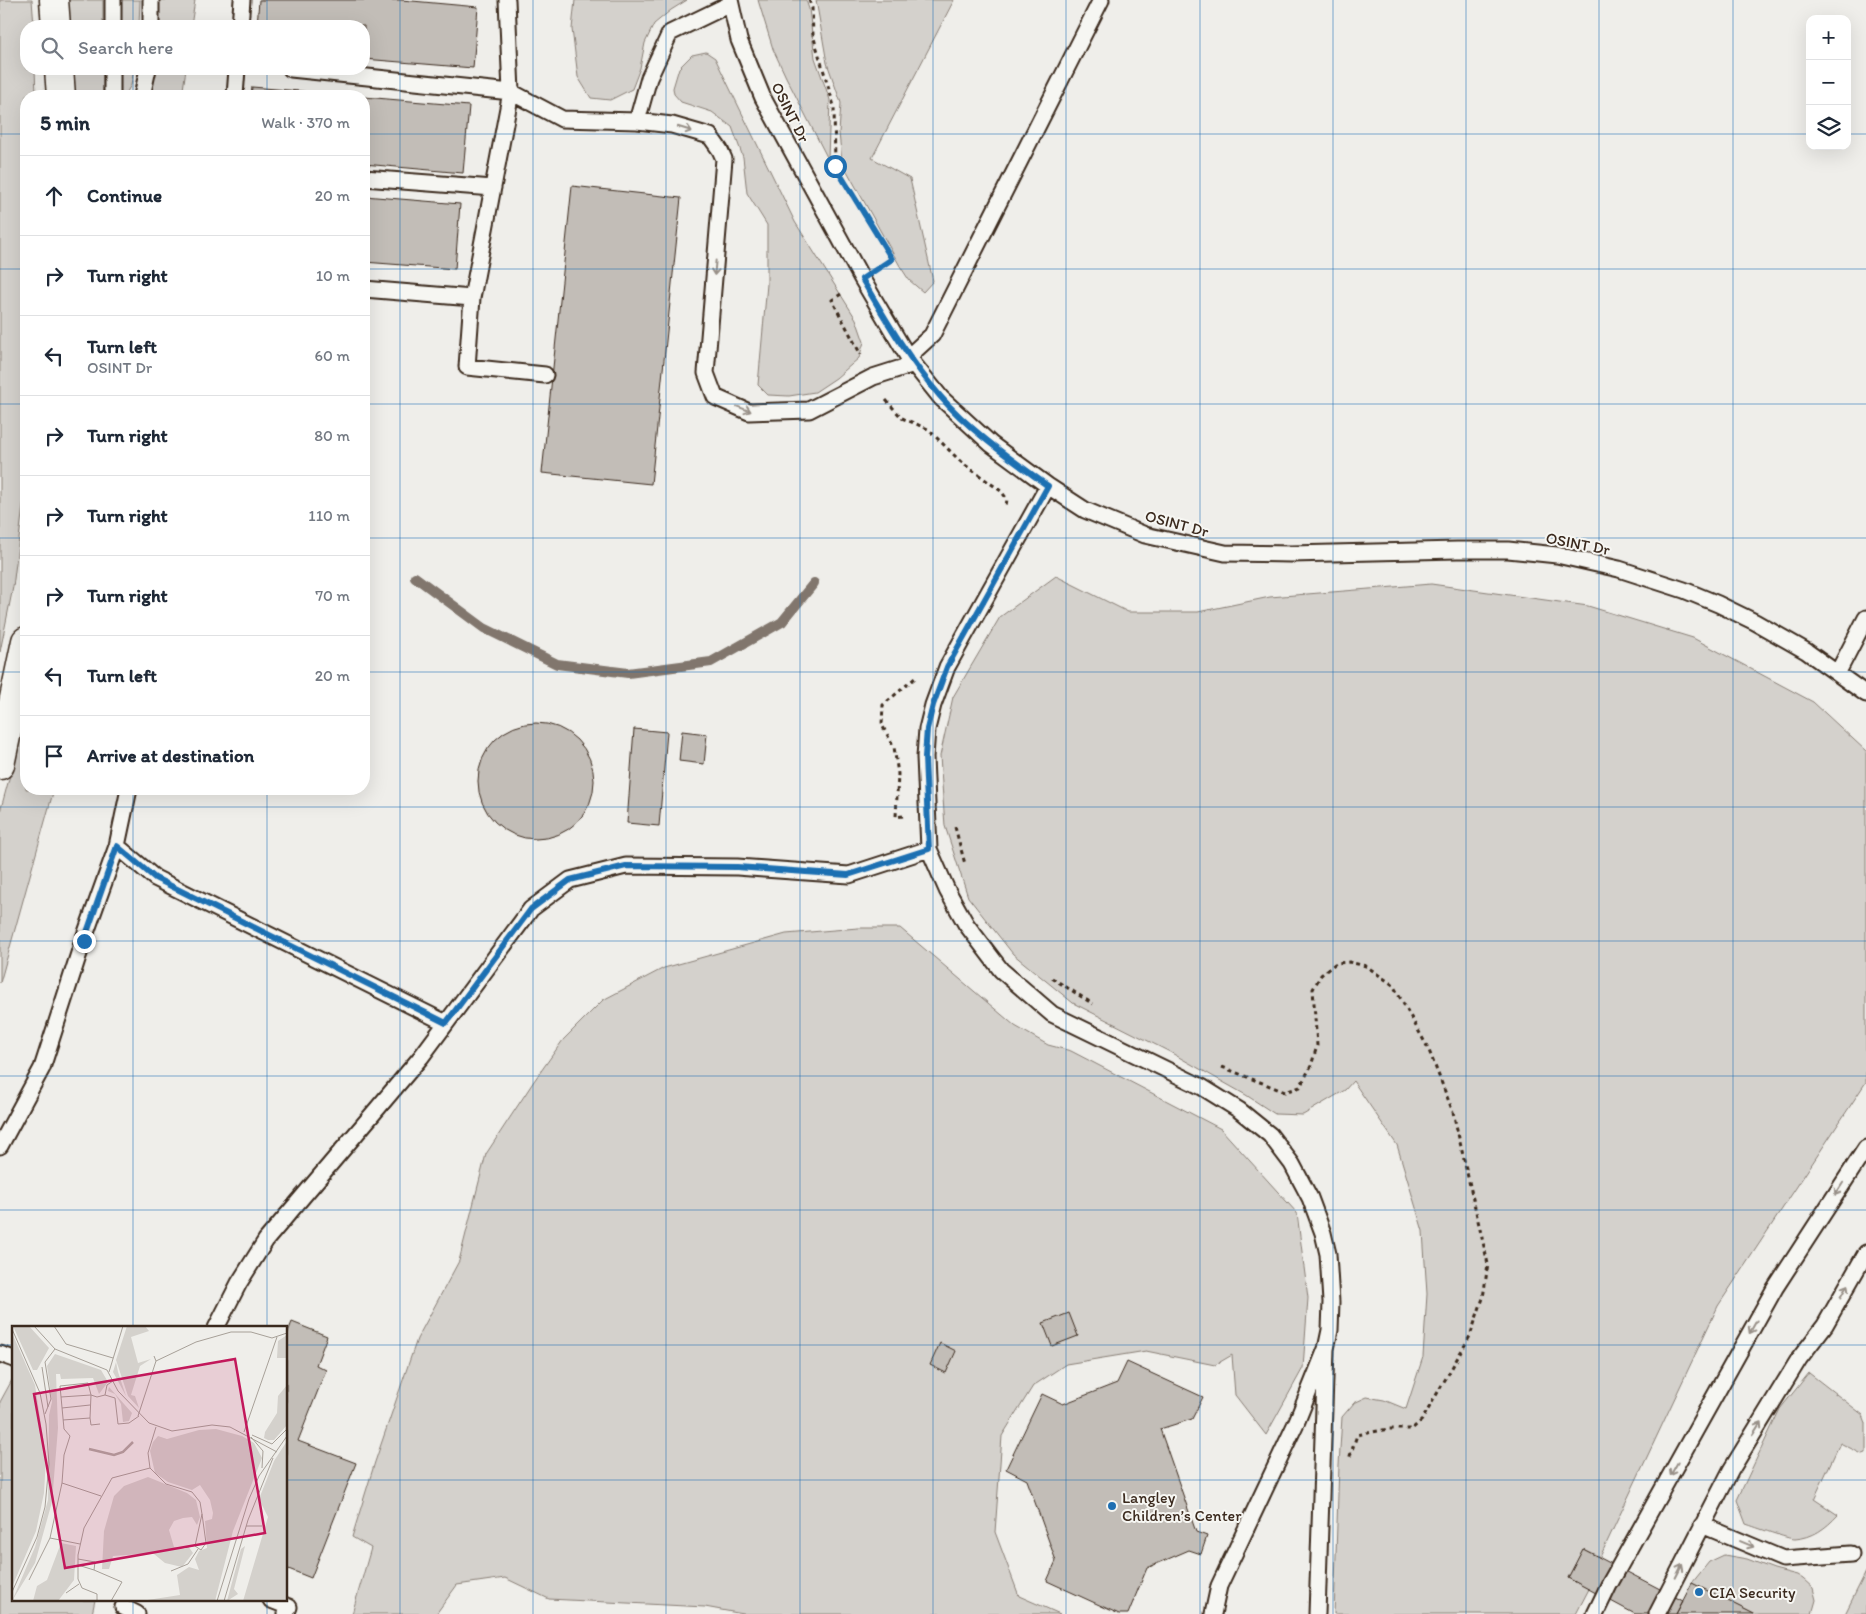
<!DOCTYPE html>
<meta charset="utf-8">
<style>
body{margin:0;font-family:Itim,sans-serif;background:#f6f6f7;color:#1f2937}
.controls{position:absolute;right:15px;top:15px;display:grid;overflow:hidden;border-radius:10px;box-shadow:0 5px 20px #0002}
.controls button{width:45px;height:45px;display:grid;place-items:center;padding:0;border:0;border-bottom:1px solid #e0e1e3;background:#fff;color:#1f2937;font:25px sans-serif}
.stop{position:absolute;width:15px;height:15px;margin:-11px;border:4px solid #1f6fb2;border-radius:50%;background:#fff}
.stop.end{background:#1f6fb2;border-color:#fff;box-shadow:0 1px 5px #0008}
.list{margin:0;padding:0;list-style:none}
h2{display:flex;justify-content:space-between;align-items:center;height:65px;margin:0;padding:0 20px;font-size:21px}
h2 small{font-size:16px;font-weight:400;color:#747a83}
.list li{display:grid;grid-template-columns:32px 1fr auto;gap:15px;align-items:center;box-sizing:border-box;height:80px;padding:0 20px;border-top:1px solid #e0e1e3}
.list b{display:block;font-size:19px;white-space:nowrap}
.list p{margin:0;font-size:16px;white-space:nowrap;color:#747a83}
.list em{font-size:16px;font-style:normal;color:#747a83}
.icon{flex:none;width:28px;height:28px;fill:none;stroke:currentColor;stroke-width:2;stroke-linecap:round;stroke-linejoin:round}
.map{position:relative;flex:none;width:1866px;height:1614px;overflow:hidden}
.search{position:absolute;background:#fff;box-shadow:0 5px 20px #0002;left:20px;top:20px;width:350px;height:55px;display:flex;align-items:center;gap:12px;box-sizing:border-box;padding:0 18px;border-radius:20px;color:#747a83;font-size:19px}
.panel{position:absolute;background:#fff;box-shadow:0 5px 20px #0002;left:20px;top:90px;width:350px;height:705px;border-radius:20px}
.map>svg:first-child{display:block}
.green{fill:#d4d1cc;stroke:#887e75}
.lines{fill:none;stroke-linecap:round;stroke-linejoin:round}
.stream{stroke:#81766d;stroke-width:10}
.building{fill:#c2bdb7;stroke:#3b2a1e}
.lane-casing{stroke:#3b2a1e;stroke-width:19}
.street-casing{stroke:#3b2a1e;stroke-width:31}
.path{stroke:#3b2a1e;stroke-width:3;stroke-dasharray:4 4;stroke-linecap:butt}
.lane{stroke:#f6f6f2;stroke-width:15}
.street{stroke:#f6f6f2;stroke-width:28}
.oneway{stroke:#989088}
.route{stroke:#1f6fb2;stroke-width:6}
.grid{fill:none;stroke:#1f6fb2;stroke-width:1;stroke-opacity:0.55}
.poi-dot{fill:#1f6fb2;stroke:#f6f6f2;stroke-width:2}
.labels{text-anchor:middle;stroke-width:4;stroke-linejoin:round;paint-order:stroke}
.street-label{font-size:16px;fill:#3b2a1e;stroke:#f6f6f2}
.poi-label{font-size:16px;fill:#3b2a1e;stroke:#f6f6f2;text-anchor:start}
.inset-river{fill:none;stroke:#afa8a1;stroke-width:2.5}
.inset-road{fill:none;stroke:#a7a098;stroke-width:1}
.view{fill:#c2185b;fill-opacity:0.15;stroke:#c2185b;stroke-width:2.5}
.inset-edge{fill:none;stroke:#3b2a1e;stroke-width:2.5}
</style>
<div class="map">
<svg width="1866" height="1614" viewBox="0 0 1866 1614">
<rect width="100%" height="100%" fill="#efeeea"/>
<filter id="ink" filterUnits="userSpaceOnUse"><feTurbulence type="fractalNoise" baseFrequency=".02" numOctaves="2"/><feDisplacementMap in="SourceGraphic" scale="10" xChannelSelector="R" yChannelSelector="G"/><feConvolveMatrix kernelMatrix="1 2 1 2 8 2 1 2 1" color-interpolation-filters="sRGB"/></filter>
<g filter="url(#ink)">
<!-- green -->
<path class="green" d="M0,0H32L34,26H26V69H35L36,96H26V482L13,587L0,652Z
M66,0H103V26H68Z
M121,0H140L139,26H121Z
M157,0H195L191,26H156Z
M575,0H687L671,10L654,24L645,43L640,68L632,89L610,100L591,98L578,77L572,29Z
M758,0H806L809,9L815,58L830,100L828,159L786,77L773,49Z
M816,0H954L872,158L910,179L933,281L923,292L909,280L900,266L842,162L839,133L841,103L827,63Z
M706,52L715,58L795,222L856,319L864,342L859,358L836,378L815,392L789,396L768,395L758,385L767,284V225L747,193L743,157L732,127L712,112L681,102L674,94L673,88L679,68L692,55Z
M71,69H103V96H73Z
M120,69H134L131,85L125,95L121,94L119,88Z
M154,69H186L182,96H153Z
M1056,576L1128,612H1198L1270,597L1431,584L1588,606L1693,638L1813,702L1866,751V1082L1718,1306L1600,1557L1583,1549L1568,1578L1589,1589L1576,1614H1334L1339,1465L1342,1417L1354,1403L1367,1397L1384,1400L1406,1409L1423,1357L1427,1294L1423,1231L1397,1145L1353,1081L1345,1090L1303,1115L1275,1114L1246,1095L1168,1051L1073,1003L1013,954L968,897L945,826L940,756L953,697L1000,617Z
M26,704V789H54L0,983V812L18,746Z
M858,928H900L1015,1026L1048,1045L1071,1051L1221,1129L1297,1213L1308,1298L1303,1368L1266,1435L1235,1395L1232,1355L1215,1365L1146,1351L1066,1364L1033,1386L1002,1436L995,1532L1019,1596L1060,1614H743L705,1607L549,1599L505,1578L457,1585L436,1614H352L371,1548L352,1537L375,1462L417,1339L459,1261L486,1154L534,1081L563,1040L603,1000L664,968L786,934Z
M1809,1373L1863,1415L1866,1423V1453L1862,1454L1840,1443L1814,1499L1838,1515C1826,1528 1813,1538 1795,1539C1788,1539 1755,1527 1746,1524L1737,1500L1780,1409Z
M12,1380H14V1600H95L92,1614H0V1402Z
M1724,1555L1747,1559L1774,1569L1797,1575L1803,1579L1813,1588L1816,1600L1812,1614H1754L1692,1583L1709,1562Z
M1866,1572V1614H1845Z"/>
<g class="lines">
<!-- stream -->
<path class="stream" d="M415,577L484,628L557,664L628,673L711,662L782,622L814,583"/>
</g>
<!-- building -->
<path class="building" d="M259,0H401L478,7L473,68L364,59V26H257Z
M252,87L359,96H251Z
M364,97L469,106L463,173L364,164Z
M572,186L681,198L651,484L542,473Z
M364,196L460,204L455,269L364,262Z
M478 781a58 58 0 1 1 116 0a58 58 0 1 1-116 0Z
M634,729L667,732L659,826L627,823Z
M682,731L707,734L704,764L679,761Z
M1069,1313L1078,1336L1052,1346L1043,1323Z
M292,1322L327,1336L316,1365L326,1370L298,1441L356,1463L311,1578L286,1568V1337Z
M940,1343L956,1351L946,1373L930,1365Z
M1127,1362L1203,1397L1192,1419L1160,1429L1196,1532L1207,1536L1201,1554L1189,1550L1147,1568L1128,1614H1119L1047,1581L1056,1561L1027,1480L1006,1469L1042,1394L1063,1404L1117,1383Z
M1583,1549L1683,1601L1676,1614H1635L1568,1578Z
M1692,1583L1754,1614H1676Z"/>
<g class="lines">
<!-- lane casing -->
<g class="lane-casing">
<path id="lane" d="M507,0L511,92L562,119L637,121L649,78L670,33L730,4
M730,0L739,40L763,98L862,279L908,357L941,398L991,444L1048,486L1085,510L1145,535L1225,553L1291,554L1457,550H1508L1557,555L1619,569L1684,590L1718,604L1755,622L1806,651L1866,694
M113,26V0
M151,26V0
M240,26L242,0
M291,69L511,92L472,298
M112,96V69
M142,96L148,69
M235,96L237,69
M637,121L672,125L710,136L720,150L724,159L706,373L715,397L749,412L809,410L873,377L914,364
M364,178L493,188
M364,289L472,298L467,367L545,375
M908,357L932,335L1101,0
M1048,486L947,667L933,705L927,729L925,757L929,849L947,890L966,924L1001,970L1052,1014L1202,1087L1239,1110L1270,1135L1292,1164L1310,1198L1323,1233L1328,1254L1331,1302L1330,1330L1326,1349
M1838,672L1866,618
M129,789L117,846L155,878L446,1023
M0,1146L42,1068L83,941L117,846
M216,1328L239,1283L266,1240L421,1057L531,909L570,880L626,866L737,867L849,875L929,849
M0,1354L14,1359
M1702,1525L1783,1559L1851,1554
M271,1600L289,1607L286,1614
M123,1607L137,1614
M1213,1614L1219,1586L1297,1421L1326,1349L1317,1614
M1595,1614L1609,1585L1775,1288L1866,1148
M1657,1614L1731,1470L1799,1359L1825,1325L1866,1253"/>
</g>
<!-- street casing -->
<g class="street-casing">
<path id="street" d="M54,0L56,26
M59,69L61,96
M0,765L26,641"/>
</g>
<!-- path -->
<path class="path" d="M809,0L812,8L813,35L834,106L835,166L892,259L883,265
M841,294L832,300L861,355
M886,400L902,418L928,429L961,462L1001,491L1007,499L1006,506
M903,816L896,817L898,774L894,747L882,725L883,705L915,678
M955,827L965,864
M1052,978L1093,1004
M1222,1067L1285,1092L1300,1087L1311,1066L1317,1046L1313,989L1321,975L1336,963L1349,962L1366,966L1393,985L1428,1048L1453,1112L1488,1264L1483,1298L1470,1336L1422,1420L1412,1429H1388L1357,1435L1349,1459"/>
<!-- lane -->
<use href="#lane" class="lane"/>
<!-- street -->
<use href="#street" class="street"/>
</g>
<!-- one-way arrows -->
<defs><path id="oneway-shaft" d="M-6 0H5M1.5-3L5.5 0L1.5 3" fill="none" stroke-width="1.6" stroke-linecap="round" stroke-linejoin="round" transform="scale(1.25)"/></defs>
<g class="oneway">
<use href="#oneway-shaft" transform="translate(685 129) rotate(17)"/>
<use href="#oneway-shaft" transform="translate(715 268) rotate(95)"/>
<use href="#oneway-shaft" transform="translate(744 409) rotate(20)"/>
<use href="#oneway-shaft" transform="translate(1839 1189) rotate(123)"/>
<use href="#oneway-shaft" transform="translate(1844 1291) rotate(-60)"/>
<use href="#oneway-shaft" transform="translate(1753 1327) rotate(119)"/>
<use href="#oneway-shaft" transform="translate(1757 1428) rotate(-58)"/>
<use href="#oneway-shaft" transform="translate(1674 1469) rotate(119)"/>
<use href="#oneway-shaft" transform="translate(1747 1544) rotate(23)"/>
<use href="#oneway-shaft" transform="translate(1679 1571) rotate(-63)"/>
</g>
</g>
<g class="lines" filter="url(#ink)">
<!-- route -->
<path class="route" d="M84,941L117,846L155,878L446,1023L531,909L570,880L626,866L737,867L848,875L929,849L925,757L927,729L933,705L947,667L1048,486C1011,459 970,431 940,396C909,360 886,320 862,279L892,259L835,166"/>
</g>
<!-- grid -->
<path class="grid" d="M133,0V26M267,0V26M400,0V1614M533,0V1614M666,0V1614M800,0V1614M933,0V1614M1066,0V1614M1200,0V1614M1333,0V1614M1466,0V1614M1599,0V1614M1733,0V1614M133,69V96M267,69V96M0,134H26M364,134H1810M1847,134H1866M0,269H26M364,269H1866M0,404H26M364,404H1866M0,538H26M364,538H1866M0,672H26M364,672H1866M133,789V1328M267,789V1328M0,807H1866M0,941H1866M0,1076H1866M0,1210H1866M0,1345H14M286,1345H1866M0,1480H14M286,1480H1866M133,1600V1614M267,1600V1614"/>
<!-- markers -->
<g class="poi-dot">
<circle cx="1112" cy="1506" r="5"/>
<circle cx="1699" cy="1592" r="5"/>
</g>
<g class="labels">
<!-- street labels -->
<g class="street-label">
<text transform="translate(791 112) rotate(63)" y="6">OSINT Dr</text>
<text transform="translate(1177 523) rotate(15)" y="6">OSINT Dr</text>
<text transform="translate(1578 543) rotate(11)" y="6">OSINT Dr</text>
</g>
<!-- poi labels -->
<g class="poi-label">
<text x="1122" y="1503">Langley<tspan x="1122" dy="18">Children’s Center</tspan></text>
<text x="1709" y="1598">CIA Security</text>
</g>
</g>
<!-- overview -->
<g transform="translate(12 1326)">
<rect width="275" height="275" fill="#efeeea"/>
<path d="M1,0H17L37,22L25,44H21ZM115,0H133L137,5L119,11L126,37L139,33L128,40L119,69L123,70L127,82L116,70L104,34ZM0,7L23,59L34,131L32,167L24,205L0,261ZM275,9V32H265L266,15ZM43,28L89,44L96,56L87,68L81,52L49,53L48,48H44L46,102L40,176L23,237L0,275L23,221L36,174L37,89L40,76L35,40ZM104,36L106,46L114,70L101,46ZM275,59V99L262,114H256L252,112L253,106L265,87L266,70ZM97,61L120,87L117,95L111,96L109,78L103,68L96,65ZM204,103L230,110L242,117L250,132L221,205L203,275H129L168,269L165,249L177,241L187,244L183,233L187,225L195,222L193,195L200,193L201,187L198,174L188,159L180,164L156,156L143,147L138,125L141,116L146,110L155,113L187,104ZM275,115V275H231L256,191L247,173L262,135ZM136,151L175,167L184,174L188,191L185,199L180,191L171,192L162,195L157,204L162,221L173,223L176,220L181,227L170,241L153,237L142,228H128L101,230L97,243H90L92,205L102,170L112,160ZM49,217L64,220L62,254L46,275H21L25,260L35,254ZM233,220L222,263L226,268L215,275L229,223Z" fill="#d4d1cc"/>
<path class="inset-river" d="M77,123L102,129L111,126L121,116"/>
<path class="inset-road" d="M22,0L43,23L95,44L106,65L137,97L160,105L200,99L218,101L265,126M42,0L54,18L101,32M0,3L28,67L34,98L37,138L33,181L25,211L0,266M144,35L184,16L219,6H239L260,12L275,7M30,41L36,81M97,46L111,0M93,69L103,72L106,98L117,97L127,90M49,71L79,69L78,92M50,82L78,79M33,88L39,73L33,36L43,23M126,90L144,35L142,30M51,94L78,92L79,99L88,98M144,101L136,127L138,142L154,158L180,166L188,176L190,188M232,106L265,11M240,109L260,118L275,103M239,111L251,125L250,142M89,170L50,157L52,129L58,110L52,103L48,60L76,57L79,69L85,71L93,69L95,59L101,55M190,188L194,217L189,224L183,220ZM234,200H250M38,212L68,218M66,233L83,236L82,244L110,256L99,275M66,239L82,244M159,245L176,238L186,223M17,254L38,212L50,157M54,267L67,258M85,275V268L70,262L66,253V229L72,202L100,152L138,142M205,275L237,173L247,150L275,110M212,275L236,194L261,132"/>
<path class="view" d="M223,33L253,207L53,242L22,68Z"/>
<rect width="275" height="275" class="inset-edge"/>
</g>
</svg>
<div class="controls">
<button>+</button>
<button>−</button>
<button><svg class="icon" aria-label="layers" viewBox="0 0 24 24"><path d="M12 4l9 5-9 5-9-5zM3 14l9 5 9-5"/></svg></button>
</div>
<div class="stop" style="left:835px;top:166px"></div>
<div class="stop end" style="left:84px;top:941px"></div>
<div class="search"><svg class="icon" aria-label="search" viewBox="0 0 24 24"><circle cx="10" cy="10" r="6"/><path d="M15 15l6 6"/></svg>Search here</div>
<section class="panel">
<h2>5 min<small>Walk · 370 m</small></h2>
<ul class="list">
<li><svg class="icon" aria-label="ahead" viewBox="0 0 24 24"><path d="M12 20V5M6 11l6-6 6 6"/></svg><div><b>Continue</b></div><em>20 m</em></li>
<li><svg class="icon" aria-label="right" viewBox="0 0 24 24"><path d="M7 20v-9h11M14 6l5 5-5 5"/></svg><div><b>Turn right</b></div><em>10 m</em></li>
<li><svg class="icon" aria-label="left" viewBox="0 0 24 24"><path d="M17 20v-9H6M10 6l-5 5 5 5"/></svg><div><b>Turn left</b><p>OSINT Dr</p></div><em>60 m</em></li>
<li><svg class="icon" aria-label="right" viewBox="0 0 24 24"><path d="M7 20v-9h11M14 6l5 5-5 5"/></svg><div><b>Turn right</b></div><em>80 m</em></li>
<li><svg class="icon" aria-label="right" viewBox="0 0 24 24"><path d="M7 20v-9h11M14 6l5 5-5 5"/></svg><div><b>Turn right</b></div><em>110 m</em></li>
<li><svg class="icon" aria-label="right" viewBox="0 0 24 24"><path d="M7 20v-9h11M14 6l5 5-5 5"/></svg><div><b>Turn right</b></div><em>70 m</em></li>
<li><svg class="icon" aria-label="left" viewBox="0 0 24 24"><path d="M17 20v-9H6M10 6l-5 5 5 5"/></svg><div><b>Turn left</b></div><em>20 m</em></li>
<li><svg class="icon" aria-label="arrive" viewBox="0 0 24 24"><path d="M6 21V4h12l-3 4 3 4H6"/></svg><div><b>Arrive at destination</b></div></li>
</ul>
</section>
</div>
